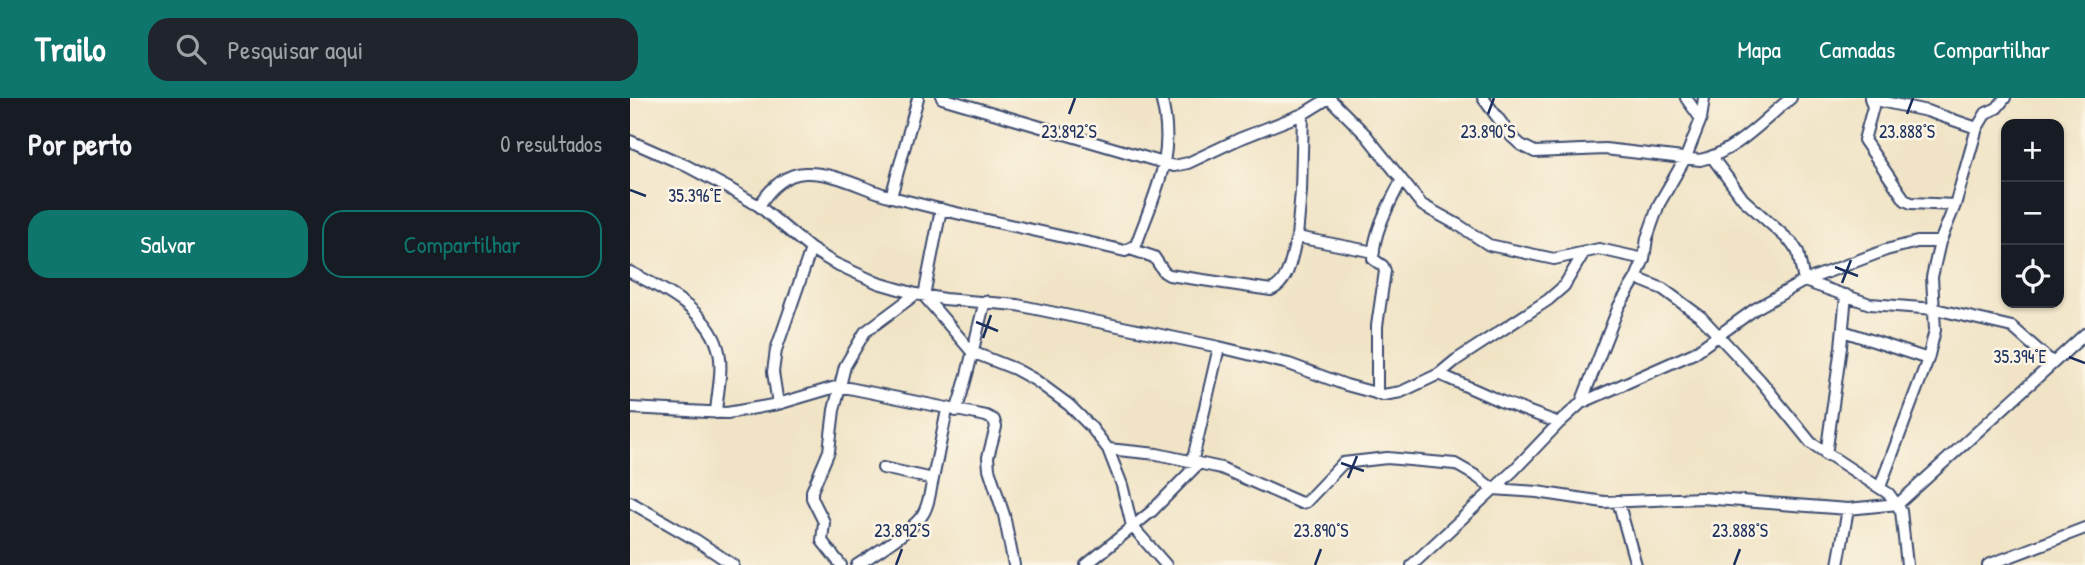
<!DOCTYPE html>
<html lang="pt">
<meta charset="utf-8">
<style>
body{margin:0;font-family:"Patrick Hand",sans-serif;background:#20242c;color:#f1f3f6}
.controls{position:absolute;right:21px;top:21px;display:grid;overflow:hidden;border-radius:14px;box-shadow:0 2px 5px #0004}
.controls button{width:63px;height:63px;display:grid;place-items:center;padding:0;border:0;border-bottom:2px solid #363941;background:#171b24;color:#f1f3f6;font:35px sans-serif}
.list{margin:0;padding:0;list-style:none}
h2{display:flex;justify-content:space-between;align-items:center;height:91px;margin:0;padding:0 28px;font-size:30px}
h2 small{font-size:23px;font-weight:400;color:#9ea1a6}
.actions{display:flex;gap:14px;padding:21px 28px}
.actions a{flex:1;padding:16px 0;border:2px solid #0f766e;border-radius:21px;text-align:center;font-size:24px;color:#0f766e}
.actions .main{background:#0f766e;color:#fff}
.icon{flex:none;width:38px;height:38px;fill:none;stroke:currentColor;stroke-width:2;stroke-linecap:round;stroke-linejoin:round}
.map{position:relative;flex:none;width:1455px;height:467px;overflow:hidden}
header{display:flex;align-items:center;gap:42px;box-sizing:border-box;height:98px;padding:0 35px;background:#0f766e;color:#fff}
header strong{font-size:33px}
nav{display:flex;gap:38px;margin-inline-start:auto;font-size:24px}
.search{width:490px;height:63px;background:#20242c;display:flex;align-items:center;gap:18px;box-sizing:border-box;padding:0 24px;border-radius:21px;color:#9ea1a6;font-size:26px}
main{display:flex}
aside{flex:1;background:#171b24}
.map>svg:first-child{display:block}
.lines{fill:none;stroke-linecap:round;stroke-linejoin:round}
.street-casing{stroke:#3b4a6e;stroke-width:14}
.street{stroke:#fff;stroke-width:10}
.ticks{fill:none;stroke:#1b2f5e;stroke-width:2.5}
.ticks-label{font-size:18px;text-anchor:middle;fill:#1b2f5e;stroke:#fcf5e5;stroke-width:5;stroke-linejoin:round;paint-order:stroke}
</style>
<header>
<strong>Trailo</strong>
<div class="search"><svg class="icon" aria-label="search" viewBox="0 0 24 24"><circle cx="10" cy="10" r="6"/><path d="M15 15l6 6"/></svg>Pesquisar aqui</div>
<nav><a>Mapa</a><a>Camadas</a><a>Compartilhar</a></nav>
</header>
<main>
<aside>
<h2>Por perto<small>0 resultados</small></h2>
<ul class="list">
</ul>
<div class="actions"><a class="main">Salvar</a><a>Compartilhar</a></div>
</aside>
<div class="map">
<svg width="1455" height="467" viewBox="0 0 1455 467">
<rect width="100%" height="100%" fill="#fcf5e5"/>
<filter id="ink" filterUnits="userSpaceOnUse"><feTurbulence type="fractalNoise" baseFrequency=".0143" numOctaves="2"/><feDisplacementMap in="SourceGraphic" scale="14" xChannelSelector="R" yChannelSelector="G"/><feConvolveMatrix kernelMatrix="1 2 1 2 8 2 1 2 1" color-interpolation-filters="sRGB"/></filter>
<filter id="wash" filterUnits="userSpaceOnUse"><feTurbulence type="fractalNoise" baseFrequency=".00686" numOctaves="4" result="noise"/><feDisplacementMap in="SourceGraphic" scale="28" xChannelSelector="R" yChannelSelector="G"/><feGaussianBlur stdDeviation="1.57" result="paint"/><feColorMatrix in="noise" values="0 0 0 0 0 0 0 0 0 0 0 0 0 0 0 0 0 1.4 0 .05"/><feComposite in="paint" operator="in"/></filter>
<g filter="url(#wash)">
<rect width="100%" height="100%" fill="#f1e4c6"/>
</g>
<g filter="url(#ink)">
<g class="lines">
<!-- street casing -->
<g class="street-casing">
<path id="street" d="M312,0L544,68L558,65L609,41L673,16L699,0
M699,0L736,37L792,107L830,128L859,147L924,161L969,151L1014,161
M853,0L882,39L891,47L905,54L975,51L1070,62C1106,54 1133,22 1161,0
M1056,0L1071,21
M1240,0L1243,9L1234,42L1275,102L1281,105L1325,107
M1241,1L1297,13L1347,30
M673,16L671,93L667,139L744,154
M0,43L55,67L100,91L129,108L181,151L204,165L248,185L286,196L314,201L387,207L589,249L659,266L716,287L753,297L771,294L809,276L826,262L918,202L934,188L953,156
M1082,59L1113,101L1162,145L1168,154L1174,183
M261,99L288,0
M129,108C139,92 154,76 175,75C206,74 233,91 262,99C339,120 417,134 495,153L506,147C525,94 547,57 531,0
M311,111L294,198L342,254L385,271L405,282L439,307L461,329L478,351L492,387L502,428L536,467
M500,151L524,159L534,174L539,177L641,192C660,184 661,158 667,139
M0,174C32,190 77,212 88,250C94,270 87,295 86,315
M1006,180L1033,191L1071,219L1130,282L1181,345L1259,396L1271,413L1277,467
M1174,183L1240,206L1305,211L1382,229L1423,265
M1213,233L1298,261
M809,276L870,303L929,325
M747,296V228L755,173L753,168L743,161C744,132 759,107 771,83
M951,305L1064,255L1125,211L1174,183L1256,152L1287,144H1310
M148,306L143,274L146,252L181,151
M0,310L97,315L148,306L209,288L356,318L364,322L366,329L358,359L359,371L374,417L384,467
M326,313C339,277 345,240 355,203
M478,351L527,356L591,370L671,405L676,404L713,365L757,360L825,366L846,378L863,391L907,394L974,404L1072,400L1218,411L1268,406L1455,236
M1196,357L1211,249L1216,197
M562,365L589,249
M253,370L303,381L317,312
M1250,389L1298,261L1305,232L1302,179L1310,144L1325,107L1347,30L1356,15L1367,10L1375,0
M988,403L1006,467
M0,404L66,442L103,467
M211,467L192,443L194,424L182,400V393L199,353L204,312L215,268L235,234L286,196
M227,467C243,457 280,433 291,419C299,409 300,393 303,381
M456,467L522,413L568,366
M782,467L883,373L929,325L951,305L989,208L1006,180L1014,161L1017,140L1029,106L1056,59L1071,21L1074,0
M1208,467L1218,411
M1358,467L1455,430"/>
</g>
<!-- street -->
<use href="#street" class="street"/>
</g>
</g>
<!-- ticks -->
<path class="ticks" d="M439,16L445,0M858,16L864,0M1277,16L1283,0M0,92L16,98M1205,169L1228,178M1212,185L1221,162M346,224L368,233M353,240L361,217M1439,259L1455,265M711,365L734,373M718,380L727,358M266,467L272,451M685,467L691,451M1104,467L1110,451"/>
<g class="ticks-label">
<text x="439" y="40">23.892°S</text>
<text x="858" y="40">23.890°S</text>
<text x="1277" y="40">23.888°S</text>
<text x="65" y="104">35.396°E</text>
<text x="1390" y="265">35.394°E</text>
<text x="272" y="439">23.892°S</text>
<text x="691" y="439">23.890°S</text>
<text x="1110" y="439">23.888°S</text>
</g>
</svg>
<div class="controls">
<button>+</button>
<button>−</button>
<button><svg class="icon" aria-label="locate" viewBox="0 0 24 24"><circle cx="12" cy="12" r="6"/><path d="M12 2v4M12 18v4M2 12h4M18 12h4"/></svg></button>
</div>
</div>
</main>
